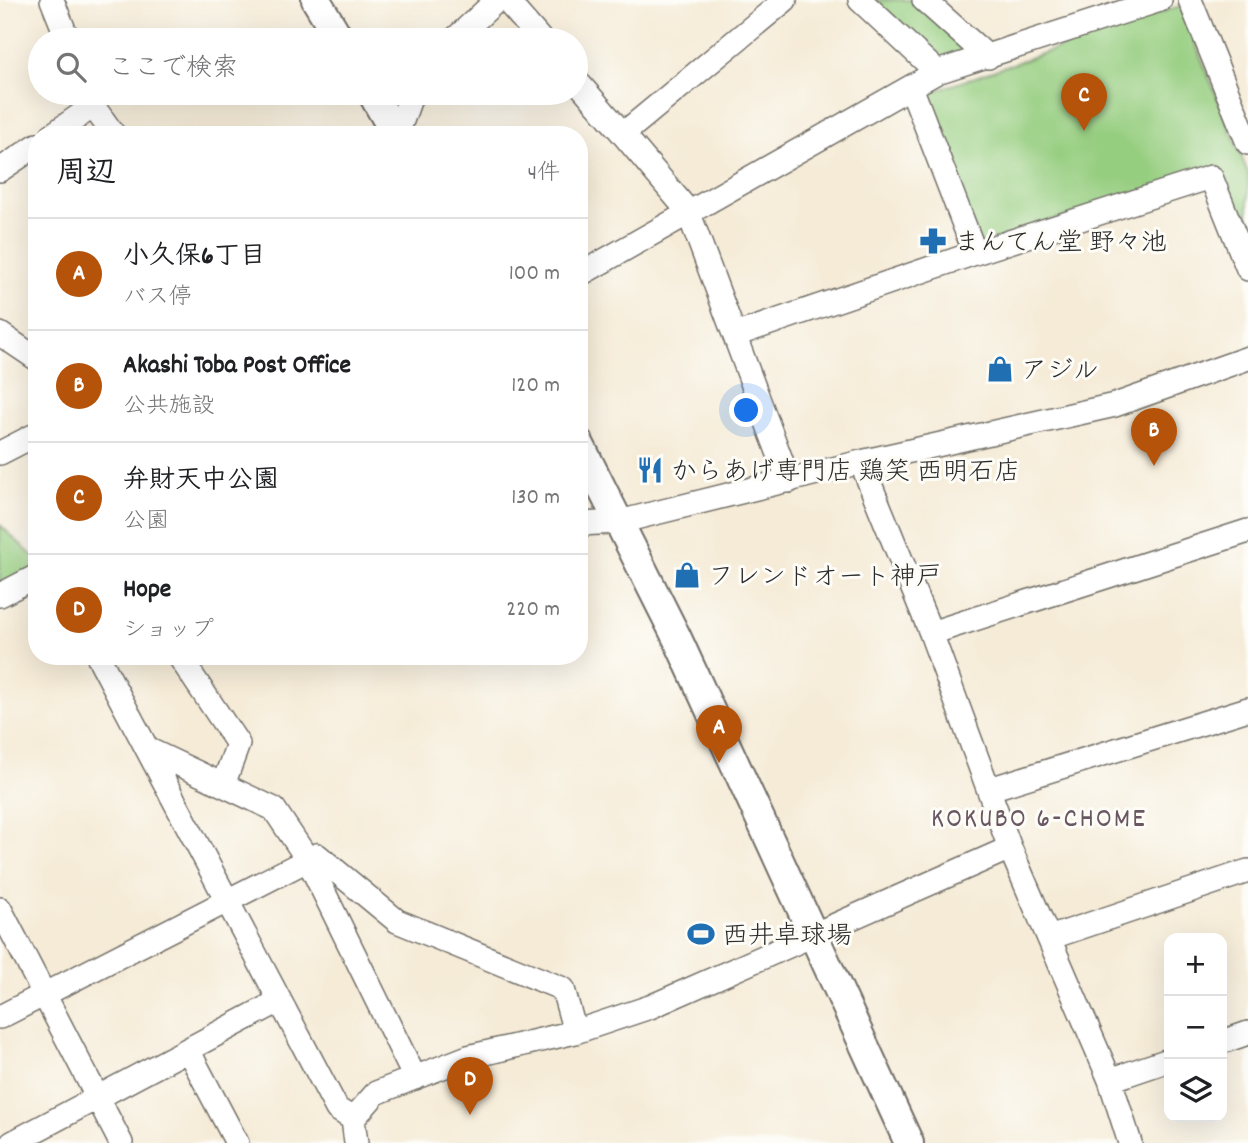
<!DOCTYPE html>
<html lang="ja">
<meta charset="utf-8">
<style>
body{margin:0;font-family:Dekko,"Klee One",sans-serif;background:#f2f2f2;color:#202124}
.controls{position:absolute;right:21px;bottom:21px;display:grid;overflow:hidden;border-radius:14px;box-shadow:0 7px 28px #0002}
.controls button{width:63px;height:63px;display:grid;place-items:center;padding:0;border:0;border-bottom:2px solid #e0e0e0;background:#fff;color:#202124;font:35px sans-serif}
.you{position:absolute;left:747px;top:411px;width:24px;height:24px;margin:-18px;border:5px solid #fff;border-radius:50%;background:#1a73e8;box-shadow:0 0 0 10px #1a73e833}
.badge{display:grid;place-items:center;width:46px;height:46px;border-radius:50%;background:#b45309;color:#fff;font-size:23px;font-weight:700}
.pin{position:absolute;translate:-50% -58px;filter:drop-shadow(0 2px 4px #0008)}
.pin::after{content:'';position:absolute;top:37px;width:24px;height:21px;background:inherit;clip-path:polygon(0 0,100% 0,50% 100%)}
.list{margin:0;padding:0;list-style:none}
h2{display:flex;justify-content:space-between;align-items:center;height:91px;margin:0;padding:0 28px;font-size:30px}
h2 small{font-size:23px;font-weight:400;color:#757577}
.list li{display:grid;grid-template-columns:46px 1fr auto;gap:21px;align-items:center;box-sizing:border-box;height:112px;padding:0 28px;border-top:2px solid #e0e0e0}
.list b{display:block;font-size:26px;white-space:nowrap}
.list p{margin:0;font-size:23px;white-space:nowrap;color:#757577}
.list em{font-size:23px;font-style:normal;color:#757577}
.icon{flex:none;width:38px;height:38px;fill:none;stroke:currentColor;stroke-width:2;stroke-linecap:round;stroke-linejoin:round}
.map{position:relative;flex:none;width:1248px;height:1143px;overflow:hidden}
.search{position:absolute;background:#fff;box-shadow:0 7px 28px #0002;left:28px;top:28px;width:560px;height:77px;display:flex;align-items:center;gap:18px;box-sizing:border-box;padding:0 24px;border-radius:38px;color:#757577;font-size:26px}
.panel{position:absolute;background:#fff;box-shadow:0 7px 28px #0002;left:28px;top:126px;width:560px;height:539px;border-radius:28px}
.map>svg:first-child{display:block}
.green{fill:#96ce80;stroke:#607c56;stroke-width:2}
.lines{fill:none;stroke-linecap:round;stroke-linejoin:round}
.minor-casing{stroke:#726e67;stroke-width:26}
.tertiary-casing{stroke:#726e67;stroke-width:32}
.minor{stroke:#fff;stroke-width:23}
.tertiary{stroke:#fff;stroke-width:28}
.labels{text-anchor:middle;stroke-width:6;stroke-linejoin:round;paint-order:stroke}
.poi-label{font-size:26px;fill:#2b2b2b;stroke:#fdfcf7;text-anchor:start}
.neighbourhood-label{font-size:28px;letter-spacing:2px;fill:#695761;stroke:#fdfcf7}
</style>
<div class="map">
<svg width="1248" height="1143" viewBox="0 0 1248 1143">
<rect width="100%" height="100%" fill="#fdfcf7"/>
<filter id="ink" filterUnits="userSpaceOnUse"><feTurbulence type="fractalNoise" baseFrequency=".0143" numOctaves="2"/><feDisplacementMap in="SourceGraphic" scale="14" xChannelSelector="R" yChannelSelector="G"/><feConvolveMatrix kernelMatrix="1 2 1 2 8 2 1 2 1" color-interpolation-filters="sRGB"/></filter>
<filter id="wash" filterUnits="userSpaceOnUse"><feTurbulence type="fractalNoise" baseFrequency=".00686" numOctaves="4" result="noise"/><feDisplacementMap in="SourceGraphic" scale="28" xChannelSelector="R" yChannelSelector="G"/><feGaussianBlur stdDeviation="1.57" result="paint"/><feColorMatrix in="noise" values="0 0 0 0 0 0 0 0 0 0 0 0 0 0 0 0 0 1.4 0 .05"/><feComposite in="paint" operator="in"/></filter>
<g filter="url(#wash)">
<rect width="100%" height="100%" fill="#f5ebd7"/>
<!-- green -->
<path class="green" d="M874,0H914L970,51L940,59Z
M1180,6L1248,173V240L1218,167L980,244L923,95Z
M0,525L37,560V568L0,588Z"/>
</g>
<g filter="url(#ink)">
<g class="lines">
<!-- minor casing -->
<g class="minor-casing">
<path id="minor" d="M52,0L68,40
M506,0L541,40
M785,0L623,134L688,211L789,481
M860,0L937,72
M924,0L988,57
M1190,0L1248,143
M454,40L497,0
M576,80L623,134
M911,87L975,253
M88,93L93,106L114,135
M52,135L93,106
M397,135L412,93
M0,170L37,145
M579,275L937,72L1160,0
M0,334L37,359
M735,335L975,253L1211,177L1248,269
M0,453L37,434
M861,462L931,633L1010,848L1110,1080L1130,1143
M579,524L619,522L861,462L1115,405L1248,358
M0,595L37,576
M931,633L1248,531
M98,656L337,1109L353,1119
M179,656L238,744L223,785
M147,749L274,809L308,860L415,1078
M990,789L1248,709
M0,909L121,1143
M1049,938L1248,871
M0,1017L317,855L397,921L563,989L575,1032
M1222,1042L1248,1033
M188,1050L237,1143
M1110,1080L1169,1060
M12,1143L279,1001
M356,1143L353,1119L376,1093L468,1057L575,1032L650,1007L1010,848"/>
</g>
<!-- tertiary casing -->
<g class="tertiary-casing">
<path id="tertiary" d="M316,0L340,40
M372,93L396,135
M579,443L677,638L909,1143"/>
</g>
<!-- minor -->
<use href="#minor" class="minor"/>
<!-- tertiary -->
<use href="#tertiary" class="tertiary"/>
</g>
</g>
<!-- icons -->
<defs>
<g id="pharmacy-bare" transform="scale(2.1)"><path d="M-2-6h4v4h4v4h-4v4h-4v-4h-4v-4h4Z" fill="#1f6fb2" stroke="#fdfcf7" stroke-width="2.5" paint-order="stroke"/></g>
<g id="shop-bare" transform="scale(2.1)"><path d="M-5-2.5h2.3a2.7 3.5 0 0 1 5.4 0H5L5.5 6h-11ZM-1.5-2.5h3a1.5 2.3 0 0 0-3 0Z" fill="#1f6fb2" stroke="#fdfcf7" stroke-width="2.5" paint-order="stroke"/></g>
<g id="restaurant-bare" transform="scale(2.1)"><path d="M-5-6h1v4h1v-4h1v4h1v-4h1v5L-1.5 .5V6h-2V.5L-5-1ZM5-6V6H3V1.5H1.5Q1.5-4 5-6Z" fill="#1f6fb2" stroke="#fdfcf7" stroke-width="2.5" paint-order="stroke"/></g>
<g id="stadium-bare" transform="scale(2.1)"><path d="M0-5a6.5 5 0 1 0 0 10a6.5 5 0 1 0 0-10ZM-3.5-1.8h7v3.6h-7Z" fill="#1f6fb2" stroke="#fdfcf7" stroke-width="2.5" paint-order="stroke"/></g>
</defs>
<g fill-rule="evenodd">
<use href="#pharmacy-bare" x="933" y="241"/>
<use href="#shop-bare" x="1000" y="369"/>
<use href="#restaurant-bare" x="650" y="470"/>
<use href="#shop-bare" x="687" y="575"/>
<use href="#stadium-bare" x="701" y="934"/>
</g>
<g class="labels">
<!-- poi labels -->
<g class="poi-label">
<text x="954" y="250">まんてん堂 野々池</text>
<text x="1021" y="378">アジル</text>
<text x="671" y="479">からあげ専門店 鶏笑 西明石店</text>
<text x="708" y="584">フレンドオート神戸</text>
<text x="722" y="943">西井卓球場</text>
</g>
<!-- neighbourhood labels -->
<g class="neighbourhood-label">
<text x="1039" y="826">KOKUBO 6-CHOME</text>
</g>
</g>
</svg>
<div class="controls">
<button>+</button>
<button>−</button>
<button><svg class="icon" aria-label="layers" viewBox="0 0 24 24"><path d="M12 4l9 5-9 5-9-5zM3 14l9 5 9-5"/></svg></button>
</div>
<div class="you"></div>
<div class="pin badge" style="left:719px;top:763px">A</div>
<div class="pin badge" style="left:1154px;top:466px">B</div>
<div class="pin badge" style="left:1084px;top:131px">C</div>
<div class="pin badge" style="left:470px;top:1115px">D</div>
<div class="search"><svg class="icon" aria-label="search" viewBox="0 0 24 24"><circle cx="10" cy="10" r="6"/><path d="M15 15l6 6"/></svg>ここで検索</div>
<section class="panel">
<h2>周辺<small>4件</small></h2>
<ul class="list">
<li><span class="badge">A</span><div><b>小久保6丁目</b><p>バス停</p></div><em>100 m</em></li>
<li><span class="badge">B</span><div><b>Akashi Toba Post Office</b><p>公共施設</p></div><em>120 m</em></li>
<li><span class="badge">C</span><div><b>弁財天中公園</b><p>公園</p></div><em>130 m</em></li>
<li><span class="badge">D</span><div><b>Hope</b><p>ショップ</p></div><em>220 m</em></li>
</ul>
</section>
</div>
